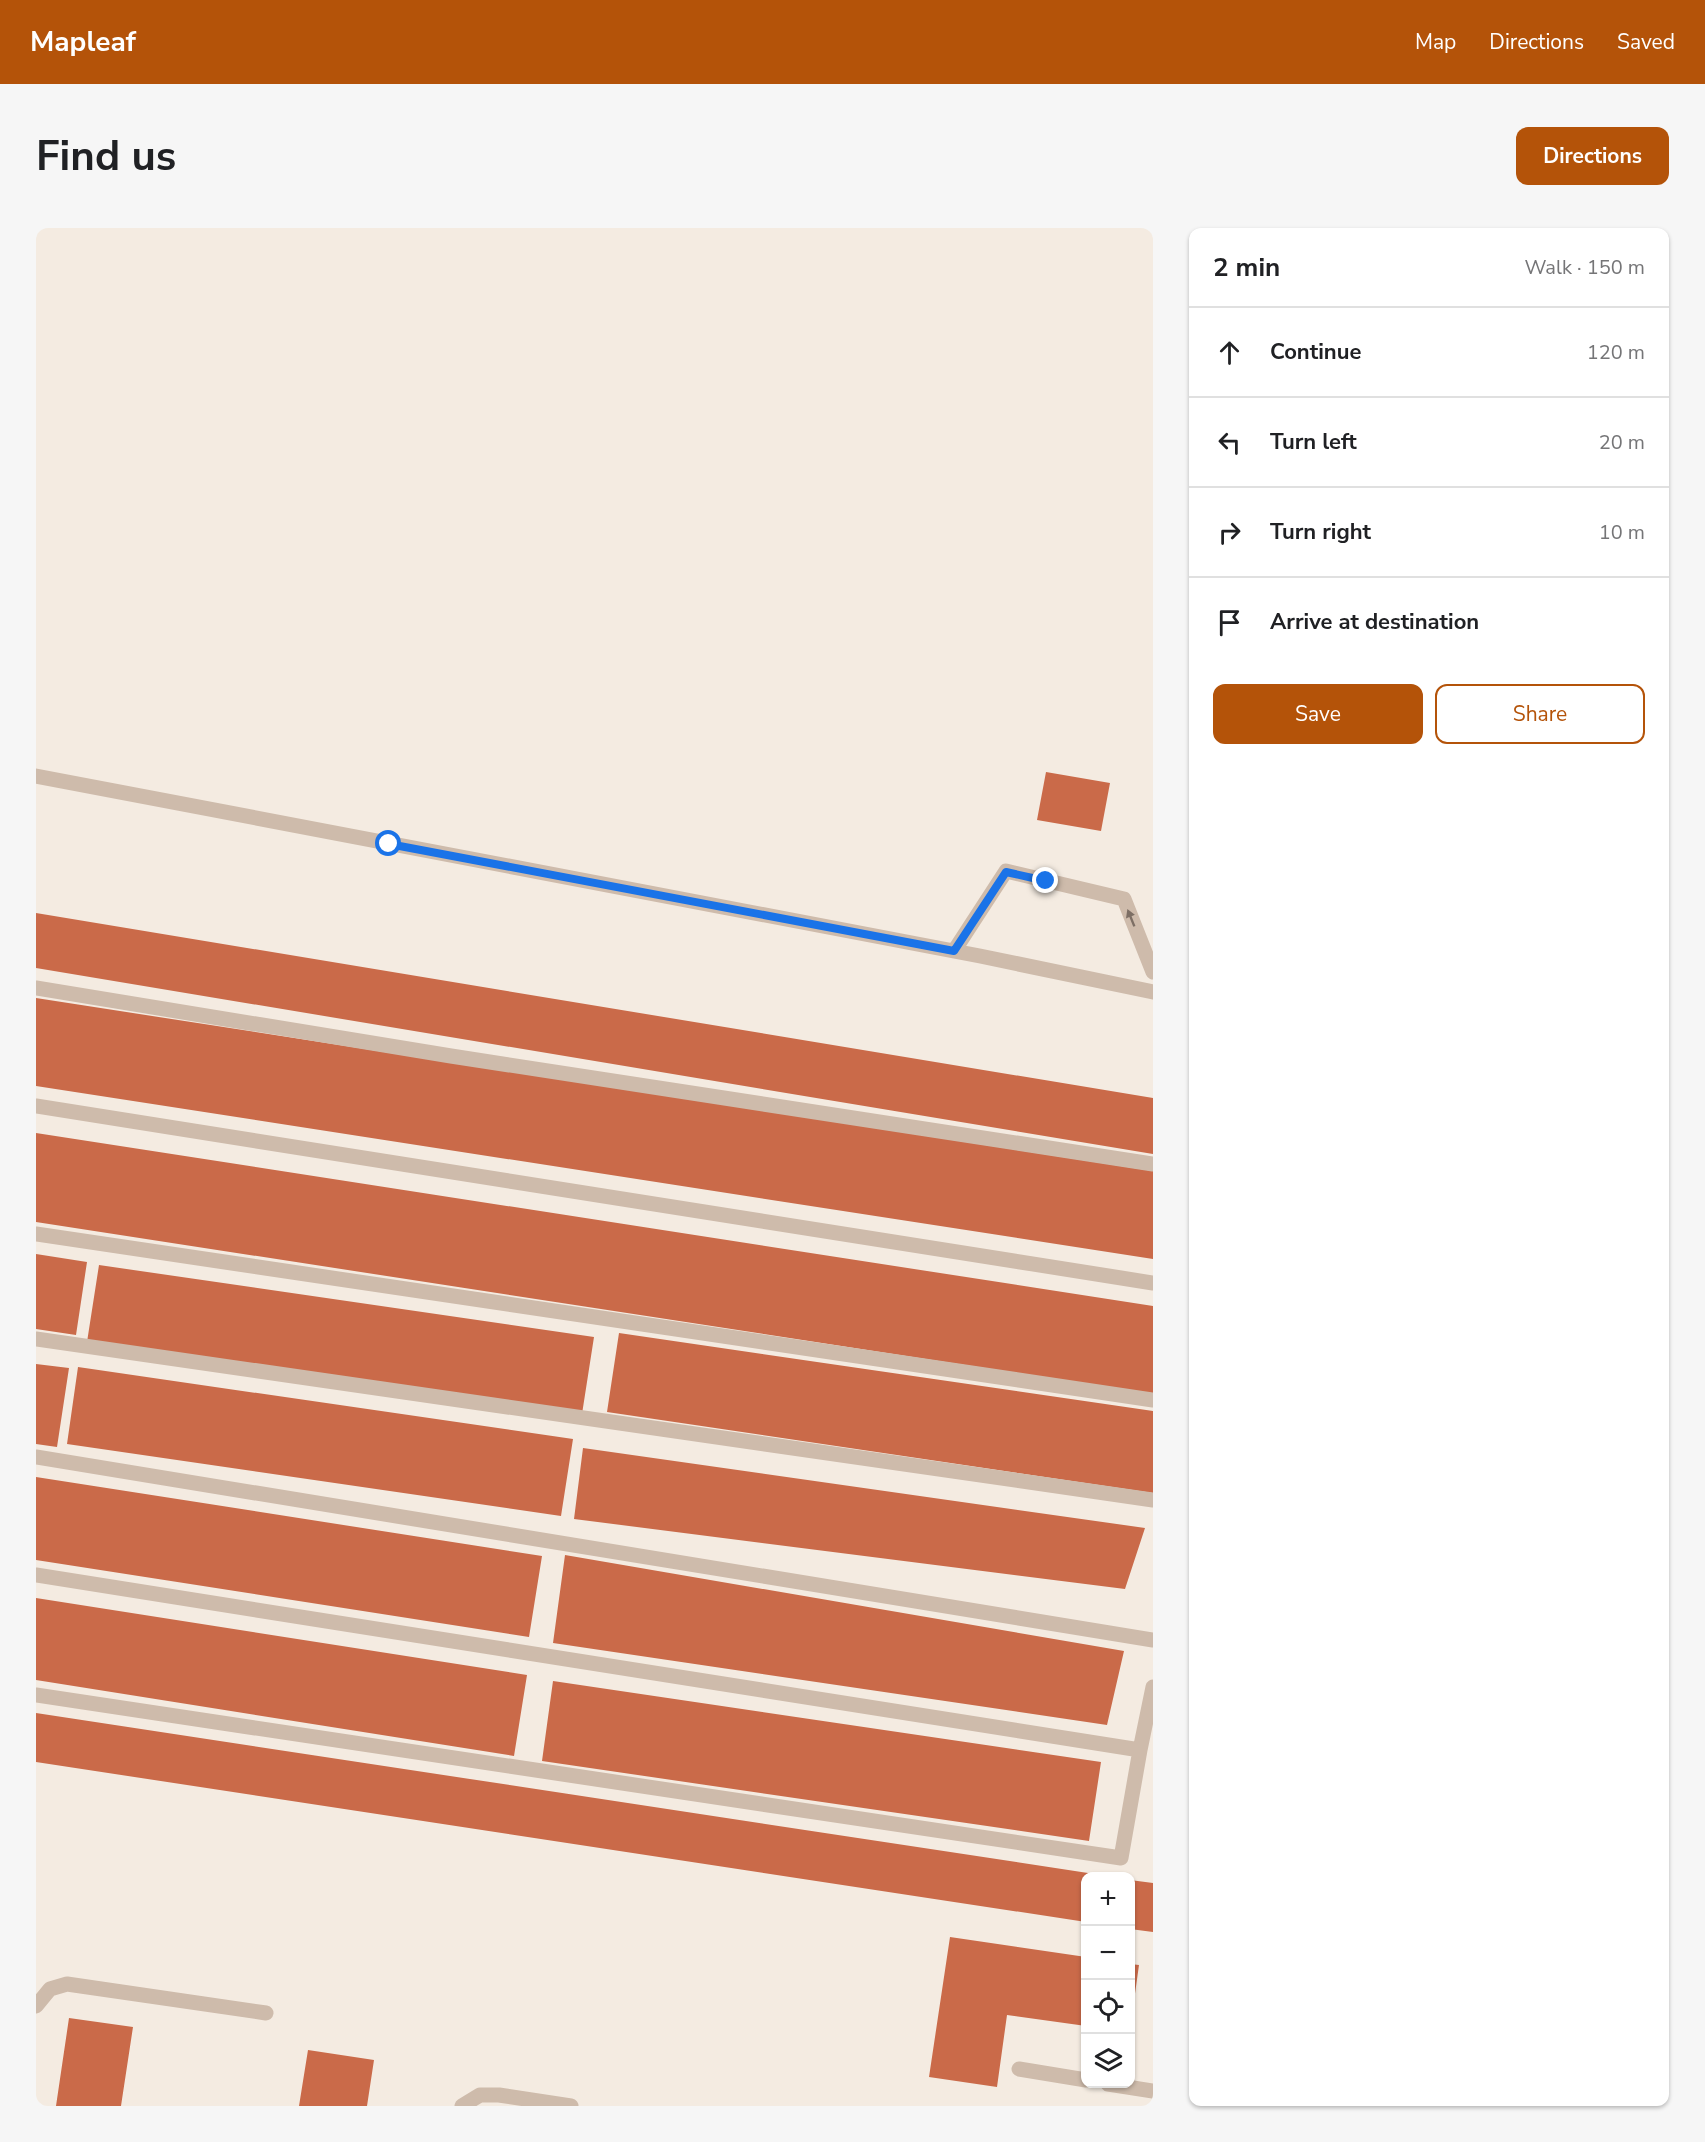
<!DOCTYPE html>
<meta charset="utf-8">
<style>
body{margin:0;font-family:"Nunito Sans",sans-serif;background:#f6f6f6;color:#202124}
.controls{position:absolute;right:18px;bottom:18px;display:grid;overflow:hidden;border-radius:12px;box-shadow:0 2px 4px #0004}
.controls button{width:54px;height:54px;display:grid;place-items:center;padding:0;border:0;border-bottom:2px solid #e0e0e0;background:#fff;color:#202124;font:30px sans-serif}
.stop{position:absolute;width:18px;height:18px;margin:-14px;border:4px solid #1a73e8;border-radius:50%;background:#fff}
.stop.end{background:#1a73e8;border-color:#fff;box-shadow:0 2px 6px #0008}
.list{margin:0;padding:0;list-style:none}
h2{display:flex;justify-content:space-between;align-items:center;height:78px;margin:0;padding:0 24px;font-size:26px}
h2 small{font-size:20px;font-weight:400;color:#757577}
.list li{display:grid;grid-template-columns:39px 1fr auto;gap:18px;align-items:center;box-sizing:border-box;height:90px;padding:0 24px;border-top:2px solid #e0e0e0}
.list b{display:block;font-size:22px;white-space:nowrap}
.list em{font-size:20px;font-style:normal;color:#757577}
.actions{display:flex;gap:12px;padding:18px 24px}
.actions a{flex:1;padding:14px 0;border:2px solid #b45309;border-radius:12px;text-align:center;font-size:21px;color:#b45309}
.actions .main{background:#b45309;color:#fff}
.icon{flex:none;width:33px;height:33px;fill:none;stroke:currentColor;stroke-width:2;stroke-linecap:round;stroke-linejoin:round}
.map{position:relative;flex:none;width:1117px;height:1878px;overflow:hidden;border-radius:12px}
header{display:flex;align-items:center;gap:36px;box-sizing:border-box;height:84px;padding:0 30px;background:#b45309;color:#fff}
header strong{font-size:28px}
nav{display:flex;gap:33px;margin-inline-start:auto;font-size:21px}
.intro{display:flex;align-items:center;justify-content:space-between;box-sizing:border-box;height:144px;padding:0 36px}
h1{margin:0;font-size:42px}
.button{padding:15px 27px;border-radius:12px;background:#b45309;color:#fff;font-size:21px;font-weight:700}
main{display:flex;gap:36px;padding:0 36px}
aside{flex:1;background:#fff;border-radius:12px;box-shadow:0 2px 4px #0004}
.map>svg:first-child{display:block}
.building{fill:#ca6a49}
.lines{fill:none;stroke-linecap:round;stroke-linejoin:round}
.minor{stroke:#cebbab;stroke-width:15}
.oneway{fill:#7d6f65}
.route{stroke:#1a73e8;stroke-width:8}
</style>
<header>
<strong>Mapleaf</strong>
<nav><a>Map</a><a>Directions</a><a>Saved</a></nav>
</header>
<div class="intro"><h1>Find us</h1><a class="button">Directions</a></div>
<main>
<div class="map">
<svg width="1117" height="1878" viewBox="0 0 1117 1878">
<rect width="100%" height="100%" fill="#f4ebe1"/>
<!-- building -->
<path class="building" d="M1010,544L1074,555L1065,603L1001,592Z
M0,685L1117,870V926L0,740Z
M0,770L1117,943V1031L0,858Z
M0,905L1117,1078V1166L0,994Z
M0,1026L51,1034L40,1107L0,1101Z
M63,1037L558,1109L546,1186L51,1114Z
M583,1105L1117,1183V1265L571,1184Z
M0,1136L33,1140L21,1219L0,1216Z
M42,1139L537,1211L525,1288L31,1216Z
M547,1220L1109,1300L1089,1361L538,1291Z
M0,1249L506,1328L493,1409L0,1332Z
M529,1327L1088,1423L1071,1497L517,1415Z
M0,1370L491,1447L478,1528L0,1452Z
M517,1453L1065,1534L1053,1613L506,1533Z
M0,1485L1065,1647V1648H1050V1694L0,1534Z
M1094,1652L1117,1655V1704L1094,1701Z
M914,1709L1050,1729V1798L971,1787L961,1859L893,1849Z
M1094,1736L1103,1737L1096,1787H1094Z
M33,1790L97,1799L85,1878H20Z
M272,1822L338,1832L331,1878H263Z"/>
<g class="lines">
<!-- minor -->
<path class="minor" d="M0,548L944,728L1117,764
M918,723L970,643L1088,671L1117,744
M0,760L415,828L1117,936
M0,878L1117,1055
M0,1006L1117,1172
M0,1111L1117,1272
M0,1229L1117,1412
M0,1347L1104,1522L1117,1459
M0,1467L1085,1630L1104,1522
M0,1778L14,1761L31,1756L230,1785
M983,1841L1050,1852
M1072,1856L1117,1863
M426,1878L444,1867H463L535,1878"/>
</g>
<!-- one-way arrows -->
<defs><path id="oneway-solid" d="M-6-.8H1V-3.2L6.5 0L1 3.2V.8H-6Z" transform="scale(1.5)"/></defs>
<use class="oneway" href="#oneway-solid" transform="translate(1095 690) rotate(-112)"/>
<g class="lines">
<!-- route -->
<path class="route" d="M353,616L918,723L970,644L1010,653"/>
</g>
</svg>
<div class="controls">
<button>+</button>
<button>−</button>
<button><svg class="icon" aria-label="locate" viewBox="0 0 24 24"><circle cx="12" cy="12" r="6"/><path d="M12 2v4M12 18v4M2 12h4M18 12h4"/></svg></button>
<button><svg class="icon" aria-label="layers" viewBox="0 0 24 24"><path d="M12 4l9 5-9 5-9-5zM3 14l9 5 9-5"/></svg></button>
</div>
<div class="stop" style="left:353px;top:616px"></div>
<div class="stop end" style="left:1010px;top:653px"></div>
</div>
<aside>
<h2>2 min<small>Walk · 150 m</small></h2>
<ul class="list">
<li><svg class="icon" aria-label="ahead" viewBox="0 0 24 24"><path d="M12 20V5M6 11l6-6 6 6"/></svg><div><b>Continue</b></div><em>120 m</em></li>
<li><svg class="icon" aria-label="left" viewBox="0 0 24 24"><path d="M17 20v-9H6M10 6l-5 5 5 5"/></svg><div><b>Turn left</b></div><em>20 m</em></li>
<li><svg class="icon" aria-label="right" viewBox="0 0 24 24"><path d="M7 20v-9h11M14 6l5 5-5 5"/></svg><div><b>Turn right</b></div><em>10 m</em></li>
<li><svg class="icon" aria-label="arrive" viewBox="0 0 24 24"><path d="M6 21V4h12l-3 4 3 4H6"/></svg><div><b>Arrive at destination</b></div></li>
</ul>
<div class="actions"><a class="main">Save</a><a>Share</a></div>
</aside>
</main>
